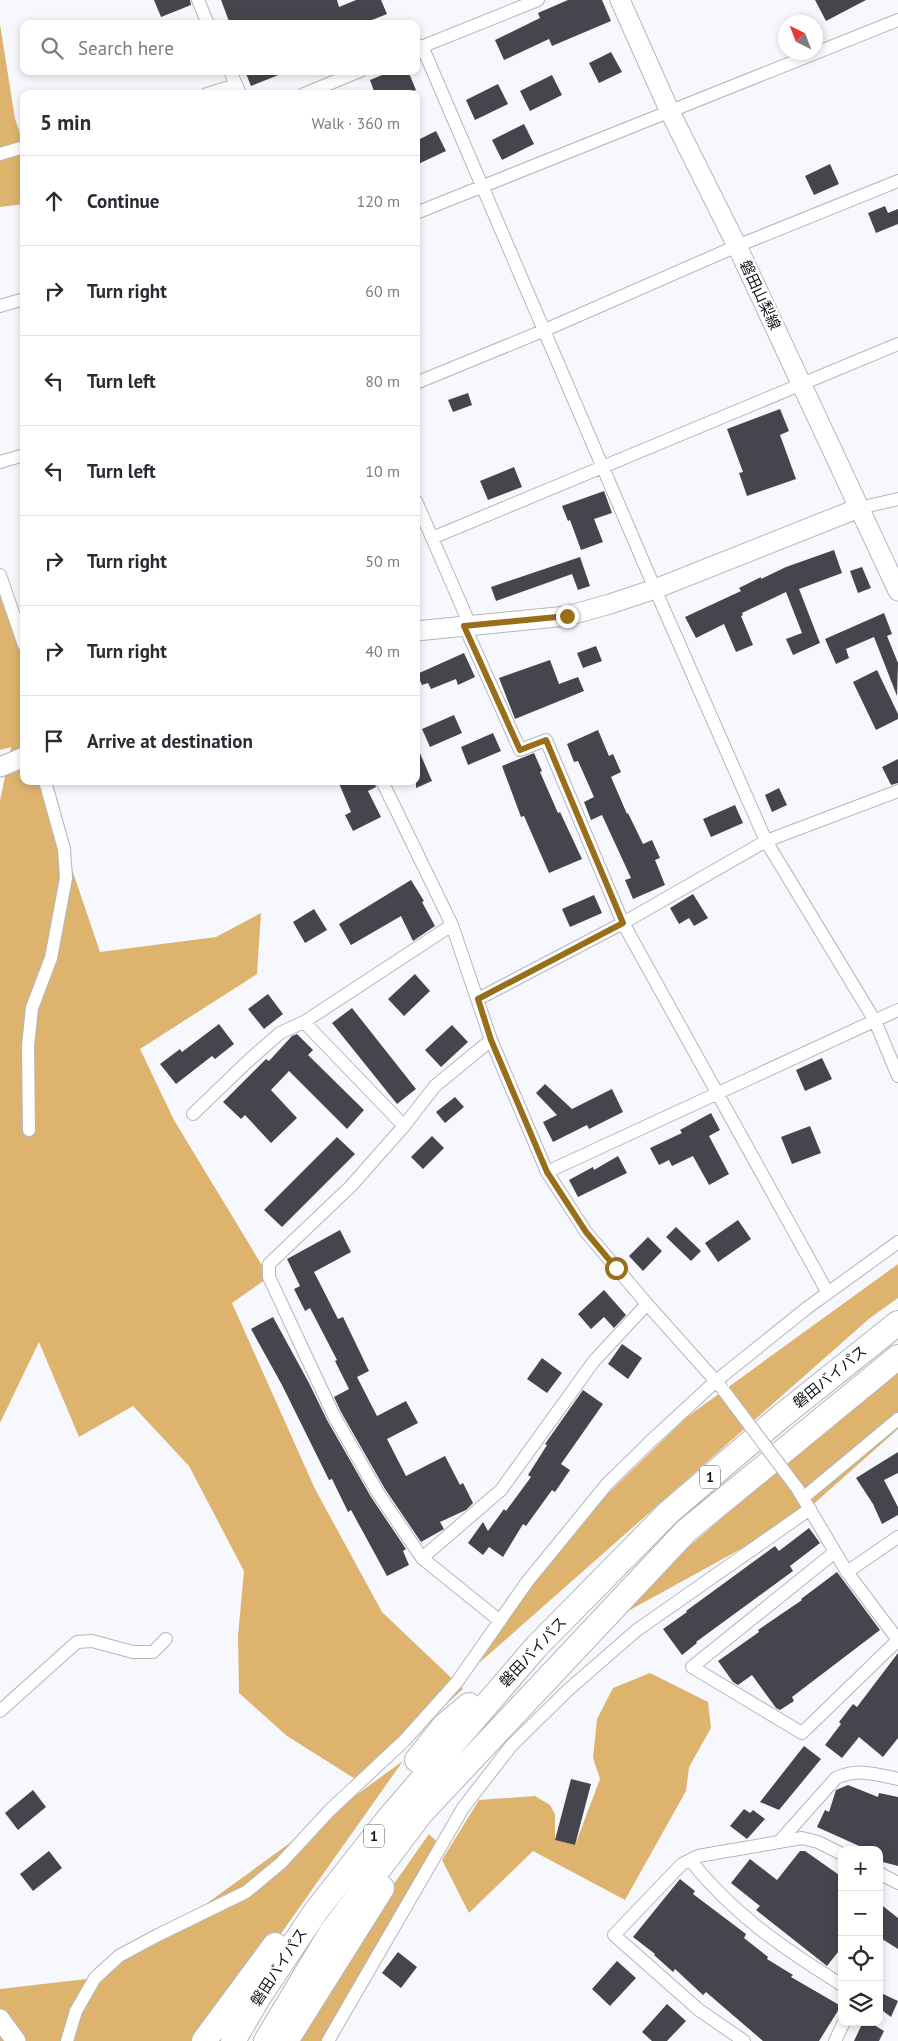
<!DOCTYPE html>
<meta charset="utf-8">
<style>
body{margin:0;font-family:"PT Sans","Noto Sans JP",sans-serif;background:#f7f7f7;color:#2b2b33}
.controls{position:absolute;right:15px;bottom:15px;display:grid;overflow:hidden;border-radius:10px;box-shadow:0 2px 8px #0003}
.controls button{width:45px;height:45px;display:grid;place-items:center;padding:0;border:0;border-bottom:1px solid #e1e1e2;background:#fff;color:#2b2b33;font:25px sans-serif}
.compass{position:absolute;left:778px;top:15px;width:45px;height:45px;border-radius:50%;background:#fff;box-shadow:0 2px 8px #0003;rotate:318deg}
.stop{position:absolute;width:15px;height:15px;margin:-11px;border:4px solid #996e1b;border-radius:50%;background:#fff}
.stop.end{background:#996e1b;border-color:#fff;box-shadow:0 1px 5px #0008}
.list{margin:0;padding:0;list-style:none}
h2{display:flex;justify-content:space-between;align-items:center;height:65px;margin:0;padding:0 20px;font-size:21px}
h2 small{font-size:16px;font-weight:400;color:#7c7c81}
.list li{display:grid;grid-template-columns:32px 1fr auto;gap:15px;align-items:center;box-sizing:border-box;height:90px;padding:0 20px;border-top:1px solid #e1e1e2}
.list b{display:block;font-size:19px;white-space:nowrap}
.list em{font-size:16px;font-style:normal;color:#7c7c81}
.icon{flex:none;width:28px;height:28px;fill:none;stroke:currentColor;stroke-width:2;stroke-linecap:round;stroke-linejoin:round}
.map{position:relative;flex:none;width:898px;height:2041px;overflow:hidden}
.search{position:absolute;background:#fff;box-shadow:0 2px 8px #0003;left:20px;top:20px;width:400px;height:55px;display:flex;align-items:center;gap:12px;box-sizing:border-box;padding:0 18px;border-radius:10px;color:#7c7c81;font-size:19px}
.panel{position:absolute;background:#fff;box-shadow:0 2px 8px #0003;left:20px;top:90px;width:400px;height:695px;border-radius:10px}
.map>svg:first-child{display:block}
.forest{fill:#deb36e}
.building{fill:#45464d}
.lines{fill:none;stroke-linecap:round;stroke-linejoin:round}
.street-casing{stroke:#b4b6be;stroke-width:14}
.secondary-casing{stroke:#b4b6be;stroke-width:21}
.highway-casing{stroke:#b4b6be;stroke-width:26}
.street{stroke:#fff;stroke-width:12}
.secondary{stroke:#fff;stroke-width:19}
.highway{stroke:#fff;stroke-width:24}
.street-bridge-casing{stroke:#b4b6be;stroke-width:14;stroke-linecap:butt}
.street-bridge{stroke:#fff;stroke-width:12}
.route{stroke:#996e1b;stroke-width:6}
.labels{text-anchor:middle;stroke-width:5;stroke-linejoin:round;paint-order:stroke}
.shield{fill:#fff;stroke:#58595b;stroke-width:1}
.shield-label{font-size:14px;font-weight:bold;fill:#111215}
.street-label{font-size:15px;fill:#111215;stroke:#fff}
</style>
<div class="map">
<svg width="898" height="2041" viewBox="0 0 898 2041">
<rect width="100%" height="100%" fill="#f7f8fe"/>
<!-- forest -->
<path class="forest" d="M0,24L15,119L24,145V204L0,207Z
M0,581L24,645V781H49L58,828L100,952L216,937L261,913L257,974L140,1049L174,1120L269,1277L232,1303L315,1489L382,1612L463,1689L360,1782L287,1736L239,1693L238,1636L244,1571L189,1466L133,1406L79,1437L39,1342L0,1423V801L11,747L0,750Z
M898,1264V1298L870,1318L479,1663L569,1531L687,1417Z
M898,1366V1429L799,1517L590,1632Z
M650,1673L708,1702L711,1728L689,1767L686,1791L625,1900L533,1851L469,1913L442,1860L479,1800L535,1796L550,1805L555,1814V1840L575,1845L600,1779L593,1758L597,1719L613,1688Z
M403,1761L229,2007L200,2041H0V1989L95,1978L177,1925Z
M429,1834L438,1843L323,2041H292L365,1925Z"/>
<!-- building -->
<path class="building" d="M154,0H190L191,5L161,17Z
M221,0H337L339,7L356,0H381L387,14L362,24H230Z
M568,0H602L611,21L552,46L549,39L504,60L495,40L540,18L538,13Z
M815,0H866L826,21Z
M611,52L622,72L599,83L589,63Z
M245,71H286V72L251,86Z
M392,71H408L416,90L404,94H375L370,80Z
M552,75L562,95L530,111L520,91Z
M498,84L508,104L475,120L466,100Z
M524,124L534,144L502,160L492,140Z
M436,131L446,151L416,165V141Z
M830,164L839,184L814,195L805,176Z
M885,206L888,213L898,209V224L876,233L868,213Z
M468,393L472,405L453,412L448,400Z
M780,409L789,431L780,435L796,479L747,496L739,473L743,472L727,429Z
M514,467L522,487L488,500L480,481Z
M604,491L612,513L594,519L603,542L581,550L570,520L568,521L562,506Z
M834,550L842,573L799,589L820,643L793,655L786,639L802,633L786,592L742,613L743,615L741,616L753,645L736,652L724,624L696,638L685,617L741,591L739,588L761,577V579L786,567Z
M580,557L590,586L578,590L572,574L496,601L491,587Z
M862,567L871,588L858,593L850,571Z
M884,613L892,634L887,636L898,663L897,696L874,637L846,649L849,658L836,664L825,639Z
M596,646L602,661L583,668L577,653Z
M464,653L475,677L458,685L456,679L431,689L428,683L422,685L417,674Z
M550,660L559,684L578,677L584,691L515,719L499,678Z
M877,670L898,714V719L876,730L853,682Z
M454,715L462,733L430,747L422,729Z
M598,730L609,756L613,754L621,772L611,777L627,814L628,813L643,844L652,840L660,858L655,860L665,885L633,899L625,880L631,878L602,815L591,820L584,802L594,797L578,761L574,762L567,744Z
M493,733L501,751L468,765L461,747Z
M416,744L432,781L416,788Z
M534,753L542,771L540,772L558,813L560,812L582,859L549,873L524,816L521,817L502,766Z
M898,759V783L891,785L882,767Z
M338,781H374L376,787L368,791L381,817L353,831L345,815L351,812Z
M779,788L787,805L772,812L765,795Z
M735,805L743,823L711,837L703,819Z
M411,880L424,901L422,902L435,926L413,941L401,916L351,945L339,924Z
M693,894L708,918L694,926L689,918L679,924L670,908Z
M594,895L602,913L570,927L562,909Z
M314,909L327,930L305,943L293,922Z
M415,974L430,991L404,1016L388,999Z
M268,994L283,1014L264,1029L248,1009Z
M352,1008L416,1089L397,1104L332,1023Z
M219,1024L234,1044L215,1059L212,1056L176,1084L160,1064L180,1049L182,1052Z
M452,1025L468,1042L441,1067L425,1050Z
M297,1034L313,1050L308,1055L364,1110L347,1129L289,1071L271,1090L297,1118L271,1143L245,1115L241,1119L223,1102L266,1059L269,1061L292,1036Z
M822,1058L832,1079L805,1091L796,1070Z
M545,1084L572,1109L612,1089L623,1112L589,1129L587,1125L553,1142L543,1122L557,1115L536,1093Z
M455,1097L464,1107L445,1123L436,1112Z
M711,1113L720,1130L709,1136L729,1174L709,1185L693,1156L672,1166L669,1160L659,1165L650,1148L682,1133L680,1130Z
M810,1126L821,1153L792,1164L781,1137Z
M432,1136L444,1148L423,1169L411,1157Z
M337,1137L355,1154L282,1227L264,1210Z
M618,1156L627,1173L578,1197L569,1180L593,1167L594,1170Z
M738,1220L751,1239L718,1262L705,1243Z
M676,1227L701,1251L691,1261L666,1237Z
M340,1230L351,1252L314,1272L338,1319L343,1317L369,1371L357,1377L377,1416L406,1401L418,1423L387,1439L406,1476L445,1456L460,1485L463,1483L473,1503L466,1510L440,1522L444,1529L421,1542L385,1489L341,1412L334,1397L349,1389L335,1361L337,1360L310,1308L305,1311L294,1289L300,1286L287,1259Z
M648,1237L662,1251L643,1271L629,1256Z
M604,1290L626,1315L614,1328L604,1317L591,1329L578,1314Z
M273,1317L309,1383L327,1420L371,1497L406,1549L403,1551L409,1565L387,1576L351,1510L348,1512L332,1479L329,1480L282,1385L251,1329Z
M622,1344L642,1358L628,1379L608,1364Z
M542,1358L562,1373L547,1393L527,1379Z
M583,1390L603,1404L561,1464L570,1470L555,1492L552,1490L526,1526L523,1524L503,1557L489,1547L483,1555L468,1543L483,1522L488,1531L504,1509L506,1511L531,1477L528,1475L547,1445L545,1444Z
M898,1452V1473L884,1480L898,1507V1515L882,1524L873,1504L856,1478Z
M809,1528L820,1543L790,1566L793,1571L696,1642L697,1643L682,1655L663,1629L687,1612L686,1611L775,1546L779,1551Z
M837,1572L880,1630L792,1697L794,1701L780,1710L776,1708L752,1675L738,1685L733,1682L718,1661L759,1632L758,1630L802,1600L801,1599Z
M898,1653V1738L883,1757L859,1737L842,1758L825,1745L841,1724L839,1722L853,1704L857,1707Z
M804,1746L821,1759L779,1810L760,1802Z
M571,1779L591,1784L575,1845L555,1840Z
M848,1785L878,1797L879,1793L898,1797V1866L879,1861V1850H868L817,1827L825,1810L829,1812L836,1790Z
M33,1790L46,1807L18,1830L5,1813Z
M744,1809L750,1813L753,1810L765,1819L747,1839L730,1826Z
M49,1851L62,1868L33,1891L20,1874Z
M800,1851H805L842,1877V1947L827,1966L756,1910L760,1906L731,1883L750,1859L777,1880Z
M680,1879L695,1891L693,1894L746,1934L744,1938L768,1957L767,1959L793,1975L791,1977L841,2006L819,2041H763L706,1992L703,1995L675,1969L673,1972L654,1955L655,1954L633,1937Z
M879,1903L898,1918V1949L879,1937Z
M398,1952L417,1967L401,1988L382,1973Z
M617,1961L636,1978L610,2006L592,1989Z
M879,1992L898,2001L891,2017L879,2008Z
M667,2004L686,2021L667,2041H652L642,2032Z
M863,2022H869L884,2031L879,2041H854Z"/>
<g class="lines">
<!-- street casing -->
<g class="street-casing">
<path id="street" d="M198,0L208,24
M422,46L655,589L766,841L875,1021L898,1076
M416,49L538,0
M230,71L240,94
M207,94L236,85
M304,94L360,71
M0,154L24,147
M416,213L898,20
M0,306L24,299
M416,383L545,330L737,246L898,181
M0,462L24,455
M416,501L470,625
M859,508L898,499
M432,538L898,344
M0,575L24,645
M464,625L520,750L546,740L623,923L828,1293
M382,781L452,925
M478,999L623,923L766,841L898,791
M304,1022L404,1126
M491,1040L435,1086L404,1126L351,1186L269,1264V1277L334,1416L378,1493L422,1558L500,1621
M193,1114L247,1062L280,1033L304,1022L452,925L491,1040L547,1172L586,1232L647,1304L721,1387
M29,1130L28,1046L32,1008L51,958L66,878L64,849L45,781
M547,1172L898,1010
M797,1488L847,1572L898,1640
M803,1498L898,1419
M835,1552L692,1667L802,1733L898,1640
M422,1558L501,1490L594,1361L647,1304
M847,1572L898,1537
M0,1711L77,1642L92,1641L133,1652H153L166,1639
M779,1842L836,1778C858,1768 875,1774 898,1779
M690,1860C733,1914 784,1949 842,1985
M879,1873L898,1883
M67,2041L76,2011L95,1978L119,1956L158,1935L246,1892L281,1863L330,1810L404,1741L457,1682L527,1582L607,1484L652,1440L716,1381L807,1308L898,1242
M328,2041L463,1808L511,1746L568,1690L637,1630L810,1509
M744,2041L699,2010L614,1935L682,1864L698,1856L802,1838L818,1842L842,1854
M835,2041L844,2022"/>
</g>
<!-- secondary casing -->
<g class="secondary-casing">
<path id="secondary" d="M620,0L670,112L737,246L898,591
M416,631L567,616L610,604L655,589L859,508
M0,767L24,757
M0,2019L16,2041"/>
</g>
<!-- highway casing -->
<g class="highway-casing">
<path id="highway" d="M417,1760L444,1726L469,1705
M204,2041L275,1945
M233,2041L260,1995L316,1911L389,1818L537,1646L669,1512L779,1418L898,1323
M266,2041L332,1931L422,1812L686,1531L898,1357
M286,2041L382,1888"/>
</g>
<!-- street -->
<use href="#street" class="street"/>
<!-- secondary -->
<use href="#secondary" class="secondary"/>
<!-- highway -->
<use href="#highway" class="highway"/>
<!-- street-bridge casing -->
<g class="street-bridge-casing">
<path id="street-bridge" d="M724,1391L797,1488"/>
</g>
<!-- street-bridge -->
<use href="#street-bridge" class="street-bridge"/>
</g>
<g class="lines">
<!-- route -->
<path class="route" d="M567,616L464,626L520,750L546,740L623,923L478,999L491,1040L547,1172L586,1232L616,1268"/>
</g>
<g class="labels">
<!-- shield labels -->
<g class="shield">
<rect x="700" y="1465.5" width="20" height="23" rx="4"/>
<rect x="364" y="1824.5" width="20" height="23" rx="4"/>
</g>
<g class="shield-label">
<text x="710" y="1482">1</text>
<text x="374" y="1841">1</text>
</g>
<!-- street labels -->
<g class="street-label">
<text transform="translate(760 295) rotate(65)" y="5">磐田山梨線</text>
<text transform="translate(830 1377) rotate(-39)" y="5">磐田バイパス</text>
<text transform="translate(533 1652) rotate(-47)" y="5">磐田バイパス</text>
<text transform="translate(279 1967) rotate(-57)" y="5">磐田バイパス</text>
</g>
</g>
</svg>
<div class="controls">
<button>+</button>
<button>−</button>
<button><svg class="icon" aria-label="locate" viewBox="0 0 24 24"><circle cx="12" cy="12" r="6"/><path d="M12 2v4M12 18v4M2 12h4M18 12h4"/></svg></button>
<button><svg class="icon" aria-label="layers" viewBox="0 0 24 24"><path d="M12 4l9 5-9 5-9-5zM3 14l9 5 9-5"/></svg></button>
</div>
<svg class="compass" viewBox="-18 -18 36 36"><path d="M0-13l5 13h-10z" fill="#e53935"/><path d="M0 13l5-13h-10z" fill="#7c7c81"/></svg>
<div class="stop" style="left:616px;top:1268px"></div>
<div class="stop end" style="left:567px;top:616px"></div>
<div class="search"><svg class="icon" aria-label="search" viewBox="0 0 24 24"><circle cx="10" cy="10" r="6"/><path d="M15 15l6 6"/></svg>Search here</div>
<section class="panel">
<h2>5 min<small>Walk · 360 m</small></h2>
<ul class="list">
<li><svg class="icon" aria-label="ahead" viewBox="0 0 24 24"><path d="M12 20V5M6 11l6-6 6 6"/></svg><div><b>Continue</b></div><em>120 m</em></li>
<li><svg class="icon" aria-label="right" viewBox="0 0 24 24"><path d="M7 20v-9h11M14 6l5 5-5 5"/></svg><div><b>Turn right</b></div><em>60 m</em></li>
<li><svg class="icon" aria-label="left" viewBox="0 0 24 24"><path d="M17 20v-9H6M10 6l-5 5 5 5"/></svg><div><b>Turn left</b></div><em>80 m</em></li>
<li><svg class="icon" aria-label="left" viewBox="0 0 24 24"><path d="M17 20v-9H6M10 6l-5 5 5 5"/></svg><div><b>Turn left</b></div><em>10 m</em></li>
<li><svg class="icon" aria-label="right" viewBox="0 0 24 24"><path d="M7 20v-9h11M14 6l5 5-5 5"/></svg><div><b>Turn right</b></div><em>50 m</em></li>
<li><svg class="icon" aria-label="right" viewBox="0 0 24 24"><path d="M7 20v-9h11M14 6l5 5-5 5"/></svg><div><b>Turn right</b></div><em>40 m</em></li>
<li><svg class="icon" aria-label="arrive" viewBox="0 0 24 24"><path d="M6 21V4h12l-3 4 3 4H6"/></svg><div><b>Arrive at destination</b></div></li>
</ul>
</section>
</div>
